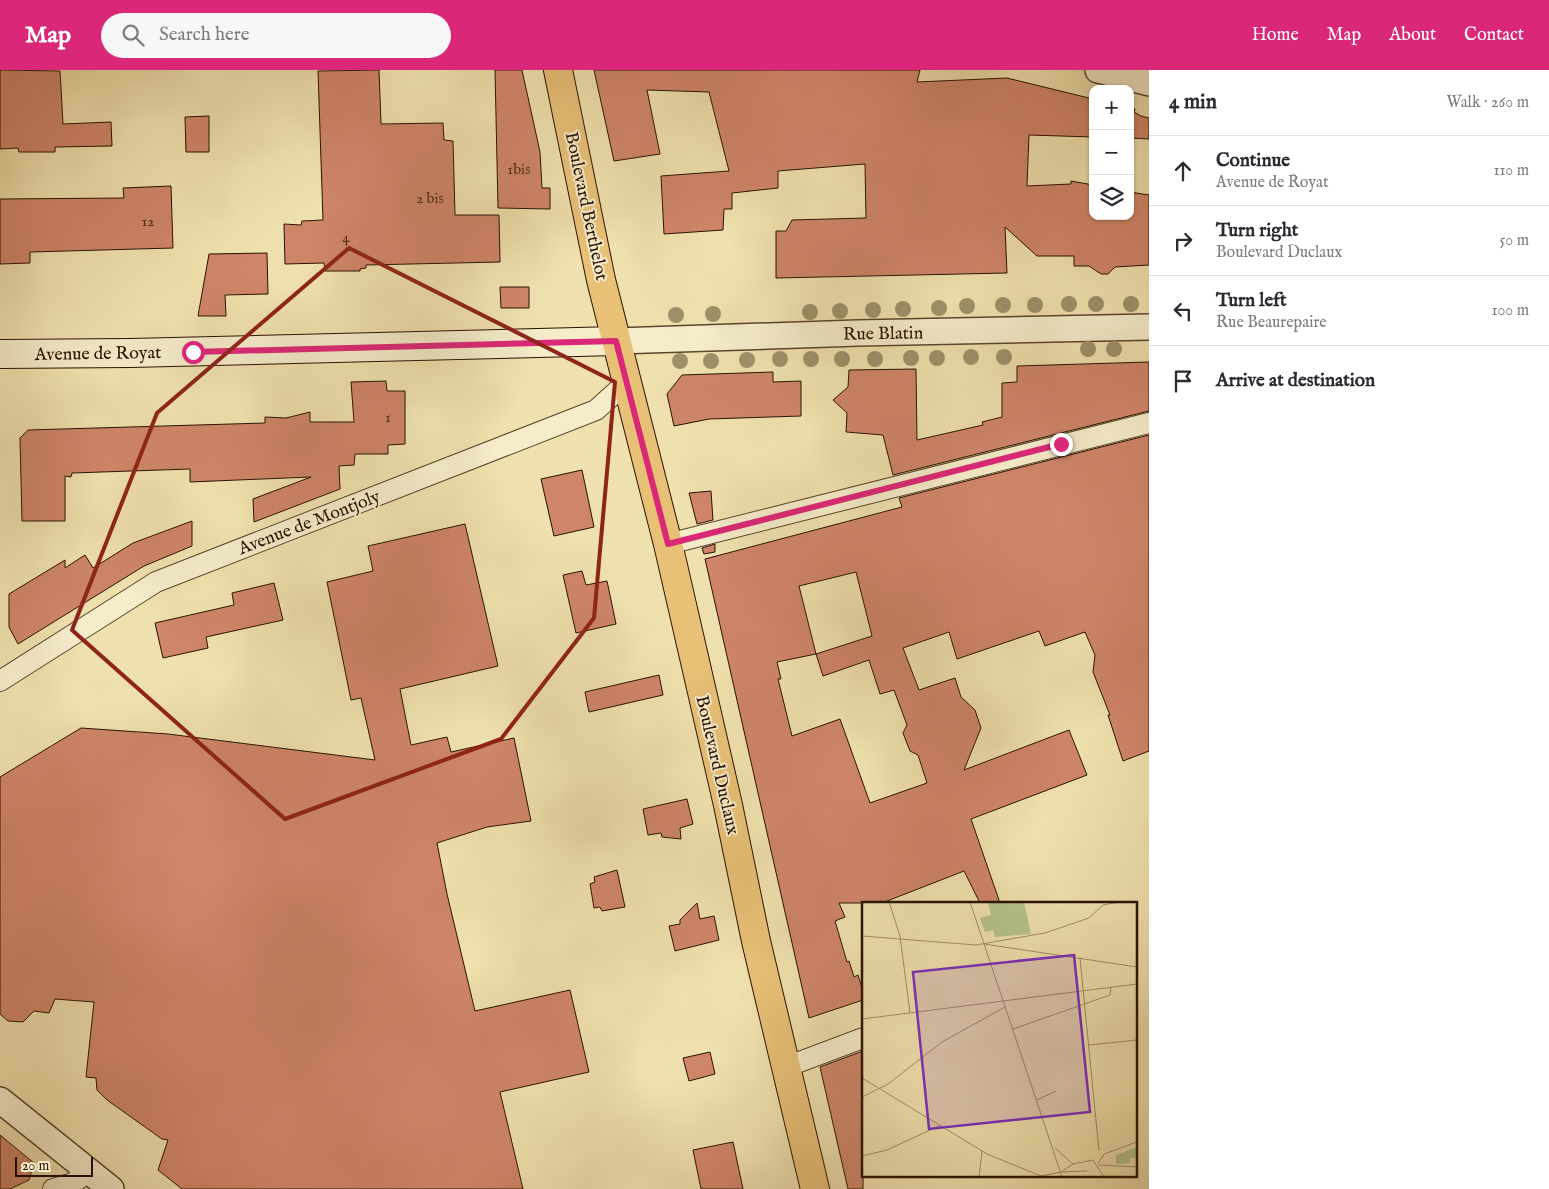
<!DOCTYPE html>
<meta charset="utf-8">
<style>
body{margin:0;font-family:"IM FELL English",serif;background:#f7f7f7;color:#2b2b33}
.controls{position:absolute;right:15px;top:15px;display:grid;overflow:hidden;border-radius:10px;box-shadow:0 1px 4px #0004}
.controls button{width:45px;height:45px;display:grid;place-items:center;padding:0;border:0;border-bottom:1px solid #e1e1e2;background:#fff;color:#2b2b33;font:25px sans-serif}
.scale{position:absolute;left:15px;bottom:12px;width:78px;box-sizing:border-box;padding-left:5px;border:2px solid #291100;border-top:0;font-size:14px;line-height:18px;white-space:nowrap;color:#291100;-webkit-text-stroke:4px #f5ecca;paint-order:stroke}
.stop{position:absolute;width:15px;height:15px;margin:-11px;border:4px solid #db2777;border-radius:50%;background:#fff}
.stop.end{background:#db2777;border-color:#fff;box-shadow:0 1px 5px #0008}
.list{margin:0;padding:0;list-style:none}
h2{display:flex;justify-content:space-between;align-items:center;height:65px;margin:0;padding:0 20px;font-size:21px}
h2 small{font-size:16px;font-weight:400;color:#7c7c81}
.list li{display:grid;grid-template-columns:32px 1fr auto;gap:15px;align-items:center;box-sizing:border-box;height:70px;padding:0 20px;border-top:1px solid #e1e1e2}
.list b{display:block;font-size:19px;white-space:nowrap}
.list p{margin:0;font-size:16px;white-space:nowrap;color:#7c7c81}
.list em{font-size:16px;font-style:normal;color:#7c7c81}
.icon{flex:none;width:28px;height:28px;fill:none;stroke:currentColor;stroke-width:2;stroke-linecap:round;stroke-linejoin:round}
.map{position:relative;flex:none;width:1149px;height:1119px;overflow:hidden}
header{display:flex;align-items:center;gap:30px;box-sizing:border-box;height:70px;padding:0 25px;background:#db2777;color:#fff}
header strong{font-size:24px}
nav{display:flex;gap:28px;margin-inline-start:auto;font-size:18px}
.search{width:350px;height:45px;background:#f7f7f7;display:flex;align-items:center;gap:12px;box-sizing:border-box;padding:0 18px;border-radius:28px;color:#7c7c81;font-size:19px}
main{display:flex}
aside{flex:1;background:#fff}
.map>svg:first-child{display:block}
.building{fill:#cf8568;stroke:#291100;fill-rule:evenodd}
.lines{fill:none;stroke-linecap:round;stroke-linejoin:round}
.minor-casing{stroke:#5a452b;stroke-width:22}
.tertiary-casing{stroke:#5a452b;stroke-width:28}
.secondary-casing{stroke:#291100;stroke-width:30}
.primary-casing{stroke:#291100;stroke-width:30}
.minor{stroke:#f5ecca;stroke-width:20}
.tertiary{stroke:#f5ecca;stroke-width:25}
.secondary{stroke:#f5ecca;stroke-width:28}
.primary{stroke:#e8c076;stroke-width:28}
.tree{fill:#9d9169}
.route{stroke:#db2777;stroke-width:6}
.marked{fill:none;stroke:#8f2418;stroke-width:4;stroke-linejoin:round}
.labels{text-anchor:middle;stroke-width:4;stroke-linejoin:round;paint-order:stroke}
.number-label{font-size:15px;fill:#522e1a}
.street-label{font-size:18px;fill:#291100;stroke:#f5ecca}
.inset-road{fill:none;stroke:#a08e68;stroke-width:1}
.view{fill:#7b2cbf;fill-opacity:0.15;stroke:#7b2cbf;stroke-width:2.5}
.inset-edge{fill:none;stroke:#291100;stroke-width:2.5}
</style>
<header>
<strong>Map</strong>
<div class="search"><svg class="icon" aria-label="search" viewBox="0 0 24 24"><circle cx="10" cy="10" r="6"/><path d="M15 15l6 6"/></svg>Search here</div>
<nav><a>Home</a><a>Map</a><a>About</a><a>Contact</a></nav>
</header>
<main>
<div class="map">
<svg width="1149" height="1119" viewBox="0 0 1149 1119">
<rect width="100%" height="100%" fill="#efe1ad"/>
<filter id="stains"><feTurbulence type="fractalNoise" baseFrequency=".004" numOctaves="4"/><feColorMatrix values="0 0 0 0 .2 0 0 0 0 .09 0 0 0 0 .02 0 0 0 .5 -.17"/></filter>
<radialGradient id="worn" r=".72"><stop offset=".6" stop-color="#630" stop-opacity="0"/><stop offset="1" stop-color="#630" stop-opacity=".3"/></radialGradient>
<!-- building -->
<path class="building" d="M0,0L60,1L63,54L111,52L112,76L55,77V82H19L18,78L0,79Z
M379,0L381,54L443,53L444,70L453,71L455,145H499L500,192L366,195V198L360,199V201H325L324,193L285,194L284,154L301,155L302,151L323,150L318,1Z
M495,0H522L540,82L542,118H550V139L498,138Z
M594,0H920L917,12L1007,8L1093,29V67L1029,65L1027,116L1071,114V111L1093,115V146H1130V122L1149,125V195L1115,197L1108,204H1101L1089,196H1074V186H1037L1005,157L1007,203L776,208V161H786L792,150L866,148L865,94L778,101V118L732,123V139H724L723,160L664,164L661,106L729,101L709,22L647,20L660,84L614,91Z
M1130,38L1135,39L1134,42L1141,46L1149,48V69L1130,68Z
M209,46V82H186L185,47Z
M171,116L173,178L30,182V193L0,194V129L124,128L123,118Z
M267,183L268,224L225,225L226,246H198L209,184Z
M500,217H529V238H501Z
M1149,292V341L893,405L883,365L846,362L847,343L833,330L848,317L849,300L916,299L917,370L983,355L982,352L1002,347V313L1017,312V296Z
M773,302V312L801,311V346L709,349L674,356L667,324L682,305Z
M386,311L387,321H405V374L388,375V384H355L354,395L339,396L340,419L254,452L253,429L311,407L190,412V399L72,403L71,407L65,406V451H22L20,368L28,360L265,353V347L286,348L310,342V352H354L351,312Z
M1149,365V681L1123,691L1108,645H1110L1093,602L1095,585L1085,562L1045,576L1039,561L957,589L949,562L903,578L919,620L955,608L961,627L975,640L981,658L964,700L1069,660L1087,705L971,749L1000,833H980L964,801L882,833H839L845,847L835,851L847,892L849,891L854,907L858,905L863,921V930L809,948L705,489L902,437L899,428ZM856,502L872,566L816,584L799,516ZM816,584L823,606L869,590L880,624L894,620L907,655L903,663L910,681L918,685L927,713L870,733L840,649L792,666L778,609H781L777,592Z
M582,400L594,457L554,466L541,409Z
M711,421L713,450L697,454L689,423Z
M192,451V476L144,496L18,574L9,557V524L65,490V498L85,485L93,498L133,473Z
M465,454L498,596L400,619L411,675L447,667L451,682L514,668L531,751L487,757L437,773L447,824L475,941L570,920L589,1002L500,1022L523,1119H182L158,1100L168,1070L162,1069L107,1030L97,1020L96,1008L86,1007L94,932L55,929L49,943L34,941L23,952L8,951L0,944V707L81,658L168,664L375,690L361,628L351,630L327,512L373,501L368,476Z
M715,474V482L704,484L702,478Z
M582,501L586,515L607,511L616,554L576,563L563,505Z
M274,513L283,550L206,567L208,578L163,588L155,553L234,535L232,523Z
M659,605L663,625L589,642L585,622Z
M687,729L693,754L680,758L681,769L662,767L661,763L648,765L643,739Z
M617,800L625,837L602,841L600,837L594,838L590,814L595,812L594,807Z
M697,833L700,849L714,846L719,870L675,881L669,856L680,854V850Z
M863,981V1119H848L820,997Z
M710,982L715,1004L689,1011L683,988Z
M0,1065L34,1093L29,1110L10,1119H0Z
M733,1072L743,1119H701L693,1080Z"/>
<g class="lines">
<!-- minor casing -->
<g class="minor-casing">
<path id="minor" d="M668,474L1149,353
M0,611L156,512L596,340L626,313
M786,997L863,968
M53,1119L73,1113L89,1101"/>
</g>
<!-- tertiary casing -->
<g class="tertiary-casing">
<path id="tertiary" d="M1098,0L1149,13
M617,271L858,263L1149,257
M0,1030L111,1119"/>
</g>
<!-- secondary casing -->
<g class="secondary-casing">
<path id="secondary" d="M0,284L130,283L617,271"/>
</g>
<!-- primary casing -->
<g class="primary-casing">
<path id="primary" d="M558,0L601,210L668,474L728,735L756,871L815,1119"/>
</g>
<!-- minor -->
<use href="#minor" class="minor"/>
<!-- tertiary -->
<use href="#tertiary" class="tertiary"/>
<!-- secondary -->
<use href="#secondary" class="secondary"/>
<!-- primary -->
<use href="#primary" class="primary"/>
</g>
<!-- trees -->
<g class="tree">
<circle cx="1069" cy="234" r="8"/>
<circle cx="1096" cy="234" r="8"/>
<circle cx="1131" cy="234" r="8"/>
<circle cx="1003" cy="235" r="8"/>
<circle cx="1035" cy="235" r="8"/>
<circle cx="967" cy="236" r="8"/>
<circle cx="939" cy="238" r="8"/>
<circle cx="903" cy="239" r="8"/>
<circle cx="873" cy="240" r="8"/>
<circle cx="840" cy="241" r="8"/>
<circle cx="810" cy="242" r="8"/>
<circle cx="713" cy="244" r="8"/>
<circle cx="676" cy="245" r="8"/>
<circle cx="1088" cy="279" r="8"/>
<circle cx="1114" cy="279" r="8"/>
<circle cx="971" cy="287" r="8"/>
<circle cx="1004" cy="287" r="8"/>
<circle cx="911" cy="288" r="8"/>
<circle cx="937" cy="288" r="8"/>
<circle cx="780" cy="289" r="8"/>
<circle cx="811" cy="289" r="8"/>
<circle cx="842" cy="289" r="8"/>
<circle cx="875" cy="289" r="8"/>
<circle cx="747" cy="290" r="8"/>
<circle cx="680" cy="291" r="8"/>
<circle cx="711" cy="291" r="8"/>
</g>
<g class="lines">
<!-- route -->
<path class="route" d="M193,282L616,271L668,474L1061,374"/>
</g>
<!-- marked area -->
<path class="marked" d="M349,178L615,312L594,548L501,669L285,749L72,560L157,343Z"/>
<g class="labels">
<!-- number labels -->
<g class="number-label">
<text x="519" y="104">1bis</text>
<text x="430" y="133">2 bis</text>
<text x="148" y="156">12</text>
<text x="346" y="172">4</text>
<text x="388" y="352">1</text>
</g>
<!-- street labels -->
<g class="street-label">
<text transform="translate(587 136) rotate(78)" y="6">Boulevard Berthelot</text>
<text transform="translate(883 263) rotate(-1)" y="6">Rue Blatin</text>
<text transform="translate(98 283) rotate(-1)" y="6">Avenue de Royat</text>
<text transform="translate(309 452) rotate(-21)" y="6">Avenue de Montjoly</text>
<text transform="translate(718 695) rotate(77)" y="6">Boulevard Duclaux</text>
</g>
</g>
<!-- overview -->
<g transform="translate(862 832)">
<rect width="275" height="275" fill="#efe1ad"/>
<path d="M126,0H162L169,32L133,35L131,28L123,30L118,16L129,13ZM275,245V256H268V261L254,262V253Z" fill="#b5c38d"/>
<path class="inset-road" d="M27,0L38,34L48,111M108,0L200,275M0,34L114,43L183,31L227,16L241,3L258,0M122,42L275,65M218,56L237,249M141,99L275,82M0,117L141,99M151,127L248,93L249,85M227,143L275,138M0,176L125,252L179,274L199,270M0,195L26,182L80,140L143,105M175,198L194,189M193,246L211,262M0,254L25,248L79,223M236,262L242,252L275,240M237,263L275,265M199,270L211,262L231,258L242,275M199,270L225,269M117,275L120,249"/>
<path class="view" d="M212,53L228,210L67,227L51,70Z"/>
<rect width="275" height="275" class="inset-edge"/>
</g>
<rect width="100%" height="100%" filter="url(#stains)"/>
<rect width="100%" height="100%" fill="url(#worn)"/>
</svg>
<div class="controls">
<button>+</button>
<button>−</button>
<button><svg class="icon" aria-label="layers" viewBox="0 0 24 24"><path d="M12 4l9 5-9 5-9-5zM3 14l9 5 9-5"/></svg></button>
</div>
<div class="scale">20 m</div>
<div class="stop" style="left:193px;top:282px"></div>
<div class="stop end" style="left:1061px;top:374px"></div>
</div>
<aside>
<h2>4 min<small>Walk · 260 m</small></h2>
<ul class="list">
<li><svg class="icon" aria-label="ahead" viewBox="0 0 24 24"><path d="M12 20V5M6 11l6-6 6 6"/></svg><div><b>Continue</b><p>Avenue de Royat</p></div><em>110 m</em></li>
<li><svg class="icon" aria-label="right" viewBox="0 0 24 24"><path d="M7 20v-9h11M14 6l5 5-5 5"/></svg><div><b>Turn right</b><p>Boulevard Duclaux</p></div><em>50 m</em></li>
<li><svg class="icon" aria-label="left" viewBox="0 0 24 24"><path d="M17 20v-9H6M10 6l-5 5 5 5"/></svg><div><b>Turn left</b><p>Rue Beaurepaire</p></div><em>100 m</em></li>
<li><svg class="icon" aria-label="arrive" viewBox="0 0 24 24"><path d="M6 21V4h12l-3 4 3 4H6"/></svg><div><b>Arrive at destination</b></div></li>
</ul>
</aside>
</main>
